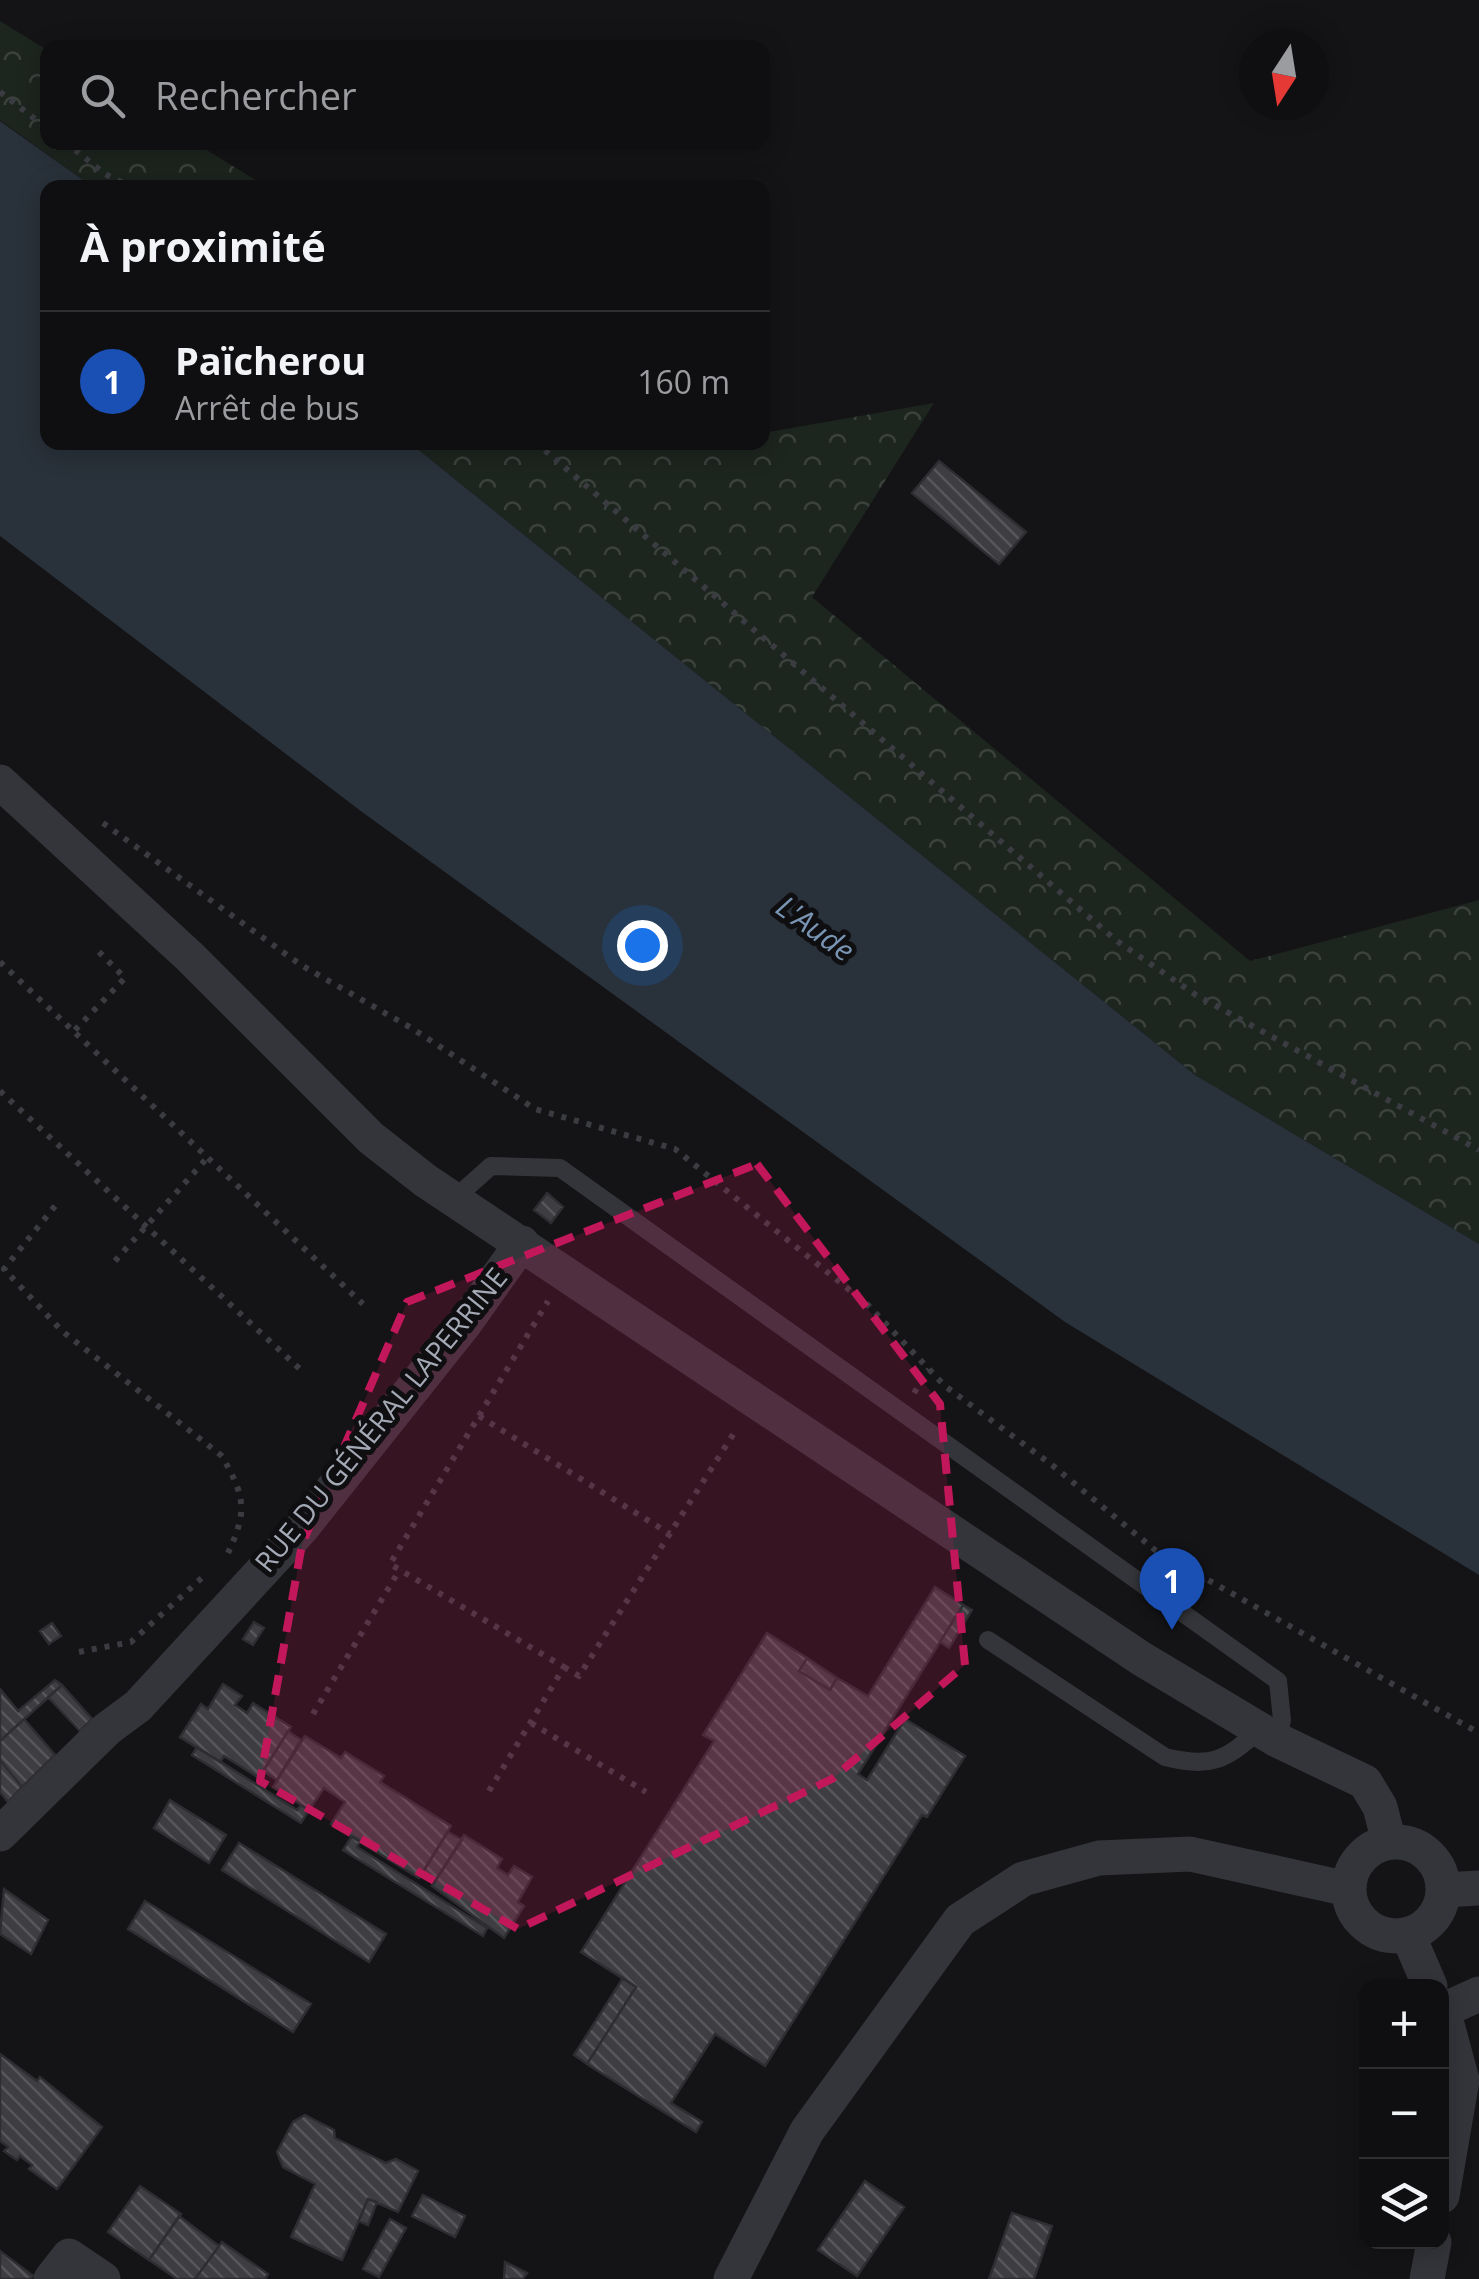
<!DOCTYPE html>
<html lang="fr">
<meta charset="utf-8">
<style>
body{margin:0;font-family:"Open Sans",sans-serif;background:#181719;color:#f1f3f6}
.controls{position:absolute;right:30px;bottom:30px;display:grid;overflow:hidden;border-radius:20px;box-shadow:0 5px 25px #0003}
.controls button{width:90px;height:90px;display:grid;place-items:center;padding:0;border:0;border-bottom:2px solid #2f2e30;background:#0f0e10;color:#f1f3f6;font:50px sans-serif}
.compass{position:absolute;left:1239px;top:30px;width:90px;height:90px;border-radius:50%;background:#0f0e10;box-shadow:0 5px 25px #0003;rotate:192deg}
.you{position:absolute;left:642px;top:945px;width:35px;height:35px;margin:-25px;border:8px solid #fff;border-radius:50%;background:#1a73e8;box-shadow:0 0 0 15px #1a73e833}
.badge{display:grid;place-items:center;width:65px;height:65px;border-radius:50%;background:#fbc125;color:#fff;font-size:32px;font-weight:700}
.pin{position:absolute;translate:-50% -82px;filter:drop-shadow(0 2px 5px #0008)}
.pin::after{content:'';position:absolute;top:52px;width:35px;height:30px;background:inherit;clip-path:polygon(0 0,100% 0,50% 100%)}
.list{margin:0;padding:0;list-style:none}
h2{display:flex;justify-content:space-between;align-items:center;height:130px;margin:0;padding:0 40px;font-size:42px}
h2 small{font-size:32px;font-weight:400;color:#9b9c9f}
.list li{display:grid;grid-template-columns:65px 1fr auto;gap:30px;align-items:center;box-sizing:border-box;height:140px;padding:0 40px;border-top:2px solid #2f2e30}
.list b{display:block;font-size:38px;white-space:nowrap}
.list p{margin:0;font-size:32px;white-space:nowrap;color:#9b9c9f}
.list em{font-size:32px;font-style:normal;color:#9b9c9f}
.icon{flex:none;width:55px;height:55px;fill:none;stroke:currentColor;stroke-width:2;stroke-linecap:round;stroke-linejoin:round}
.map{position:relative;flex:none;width:1479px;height:2279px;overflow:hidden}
.search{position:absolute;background:#0f0e10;box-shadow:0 5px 25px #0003;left:40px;top:40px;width:730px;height:110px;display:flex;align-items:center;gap:25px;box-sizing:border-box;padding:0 35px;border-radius:20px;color:#9b9c9f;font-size:38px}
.panel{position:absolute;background:#0f0e10;box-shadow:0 5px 25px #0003;left:40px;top:180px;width:730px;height:270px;border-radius:20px}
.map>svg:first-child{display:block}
.forest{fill:url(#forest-crowns)}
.water{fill:#29313a}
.building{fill:url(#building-back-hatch);stroke:#2e2d31;stroke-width:2.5}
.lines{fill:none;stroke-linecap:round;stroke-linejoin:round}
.path{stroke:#3a3c42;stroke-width:6;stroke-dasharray:5 8;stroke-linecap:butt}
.lane{stroke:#34353a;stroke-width:18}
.street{stroke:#34353a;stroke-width:35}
.marked{fill:#c2185b;fill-opacity:0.2;stroke:#c2185b;stroke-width:8;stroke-dasharray:20 12;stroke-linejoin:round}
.labels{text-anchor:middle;stroke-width:10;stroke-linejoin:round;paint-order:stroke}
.street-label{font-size:28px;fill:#a4a9b6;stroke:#0f0e10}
.water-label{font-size:30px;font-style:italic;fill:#7995b4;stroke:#0f0e10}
</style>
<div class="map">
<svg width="1479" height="2279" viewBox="0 0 1479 2279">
<defs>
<pattern id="forest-crowns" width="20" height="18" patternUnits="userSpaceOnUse" patternTransform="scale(2.5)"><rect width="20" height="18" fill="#1d251f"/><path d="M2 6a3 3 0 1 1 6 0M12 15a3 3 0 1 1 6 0" fill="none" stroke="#3b423d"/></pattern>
<pattern id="building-back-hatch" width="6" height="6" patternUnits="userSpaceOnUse" patternTransform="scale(2.5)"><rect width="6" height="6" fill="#3e3e42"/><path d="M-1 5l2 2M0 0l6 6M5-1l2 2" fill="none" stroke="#57575b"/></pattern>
</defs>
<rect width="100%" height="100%" fill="#141315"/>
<!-- forest -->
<path class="forest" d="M0,21L47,50L48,142L195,143L267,187H93L0,120Z
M934,403L812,597L1250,961L1479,900V1244L1195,1075L410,443L675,442L683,448L762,442L763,433Z"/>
<!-- water -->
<path class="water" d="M0,121L93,187L48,188V442L410,443L1195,1075L1479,1244V1575L1065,1322L362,812L0,536Z"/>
<!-- building -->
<path class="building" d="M939,461L1026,532L999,564L912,493Z
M547,1193L563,1207L551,1223L534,1210Z
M935,1587L963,1605L858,1774L867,1780L905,1719L965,1756L927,1817L922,1815L765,2066L715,2034L671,2103L702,2122L696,2132L587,2064L636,1987L581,1952L714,1741L703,1735L767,1633L807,1658L799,1671L830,1690L837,1678L868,1696Z
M963,1605L972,1610L949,1648L940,1642Z
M254,1622L264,1628L253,1645L243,1639Z
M52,1623L61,1636L49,1644L40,1631Z
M807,1658L837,1678L830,1690L799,1671Z
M55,1680L62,1685L0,1741V1689L18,1711Z
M223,1684L242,1696L235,1705L247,1713L253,1703L291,1727L259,1778L224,1756L220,1762L180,1737L201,1704L208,1709Z
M62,1685L92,1719L80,1731L48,1697Z
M24,1719L55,1755L22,1787L0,1760V1741Z
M288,1731L301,1740L277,1780L263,1771Z
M305,1736L341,1758L345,1752L384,1776L380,1782L451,1826L419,1878L331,1824L345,1802L324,1788L309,1810L273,1787Z
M197,1747L297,1810L301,1805L309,1810L301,1823L192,1755Z
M0,1760L22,1787L8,1802L0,1792Z
M170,1800L226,1835L209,1863L154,1828Z
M448,1832L462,1840L436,1880L423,1872Z
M464,1835L502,1859L497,1868L508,1875L514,1866L532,1877L518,1902L524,1906L504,1938L432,1886Z
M352,1836L360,1841L357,1847L487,1928L483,1936L343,1850Z
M239,1843L386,1934L369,1962L222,1870Z
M4,1889L48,1920L31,1954L0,1934Z
M145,1901L311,2004L293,2032L128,1929Z
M623,1978L636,1987L587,2064L574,2055Z
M0,2054L37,2081L40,2077L102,2127L57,2189L29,2169L32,2165L20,2156L17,2160L4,2151L8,2147L0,2141Z
M305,2115L334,2130L335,2138L386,2163L396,2159L418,2171L398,2212L368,2199L342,2260L291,2237L315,2184L283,2167L277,2152L293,2122Z
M865,2181L904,2207L857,2276L818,2250Z
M140,2186L181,2214L149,2260L108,2232Z
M423,2195L465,2216L455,2237L412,2216Z
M368,2199L377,2202L368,2225L359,2221Z
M1012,2213L1052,2226L1034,2279H989Z
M179,2216L219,2246L195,2279H177L149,2260Z
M390,2219L406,2228L379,2277L363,2269Z
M222,2242L268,2274L265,2279H195Z
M0,2251L33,2276L30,2279H0Z
M505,2262L527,2273L523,2279H504Z"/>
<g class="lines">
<!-- path -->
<path class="path" d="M0,92L48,129
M65,142L105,174L133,188
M535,442L1117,941L1196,995L1479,1150
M103,823L301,965L413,1029L535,1109L675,1149L868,1305L945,1386L1052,1465L1155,1550L1479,1733
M0,962L363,1304
M75,1030L125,978L98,951
M0,1091L301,1370
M55,1206L4,1269L62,1331L222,1456C245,1497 248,1510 228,1553
M115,1261L208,1157
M914,1393L929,1369
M479,1416L670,1534
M79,1652L131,1642L205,1575
M564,1667L579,1676L736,1430
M313,1714L400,1569
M531,1723L646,1792
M489,1791L564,1667L390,1564L548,1301"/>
<!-- lane -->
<path class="lane" d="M454,1199L491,1166L560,1168L1278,1681L1282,1720L1277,1740
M988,1640L1165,1757C1211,1768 1225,1761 1259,1730"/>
<!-- street -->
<path class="street" d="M0,782L190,957L371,1138L426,1181L1142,1659L1277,1740L1365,1782L1380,1807L1389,1842
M0,1834L107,1729L138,1706L301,1529L465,1323L522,1243
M1349 1889a47 47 0 1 1 94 0a47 47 0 1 1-94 0Z
M1444,1890L1479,1888
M1408,1935L1430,1986
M1442,2006L1462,2080L1442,2196
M1444,2010L1479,1994
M51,2279L69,2256L103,2279
M731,2279L807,2131L960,1920L1023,1879L1099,1858L1190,1854L1348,1889
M1427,2279L1434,2242"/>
</g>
<!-- marked area -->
<path class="marked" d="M757,1164L940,1404L965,1665L832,1779L518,1929L260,1781L302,1544L407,1302Z"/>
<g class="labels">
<!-- street labels -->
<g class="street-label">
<text transform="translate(381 1420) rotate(-51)" y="10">RUE DU GÉNÉRAL LAPERRINE</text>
</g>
<!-- water labels -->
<g class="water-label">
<text transform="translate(815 929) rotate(36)" y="10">L'Aude</text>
</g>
</g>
</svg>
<div class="controls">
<button>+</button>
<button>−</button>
<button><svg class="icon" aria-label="layers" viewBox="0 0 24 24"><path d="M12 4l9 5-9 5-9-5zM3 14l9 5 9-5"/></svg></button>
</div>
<svg class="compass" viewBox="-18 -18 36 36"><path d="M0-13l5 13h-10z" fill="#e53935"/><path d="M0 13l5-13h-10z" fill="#9b9c9f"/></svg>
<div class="you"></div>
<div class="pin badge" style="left:1172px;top:1630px;background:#1a4fb4">1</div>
<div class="search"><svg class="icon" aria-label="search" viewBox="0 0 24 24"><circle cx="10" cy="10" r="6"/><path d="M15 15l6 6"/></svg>Rechercher</div>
<section class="panel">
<h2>À proximité<small></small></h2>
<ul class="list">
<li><span class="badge" style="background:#1a4fb4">1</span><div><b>Païcherou</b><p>Arrêt de bus</p></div><em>160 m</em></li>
</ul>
</section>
</div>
